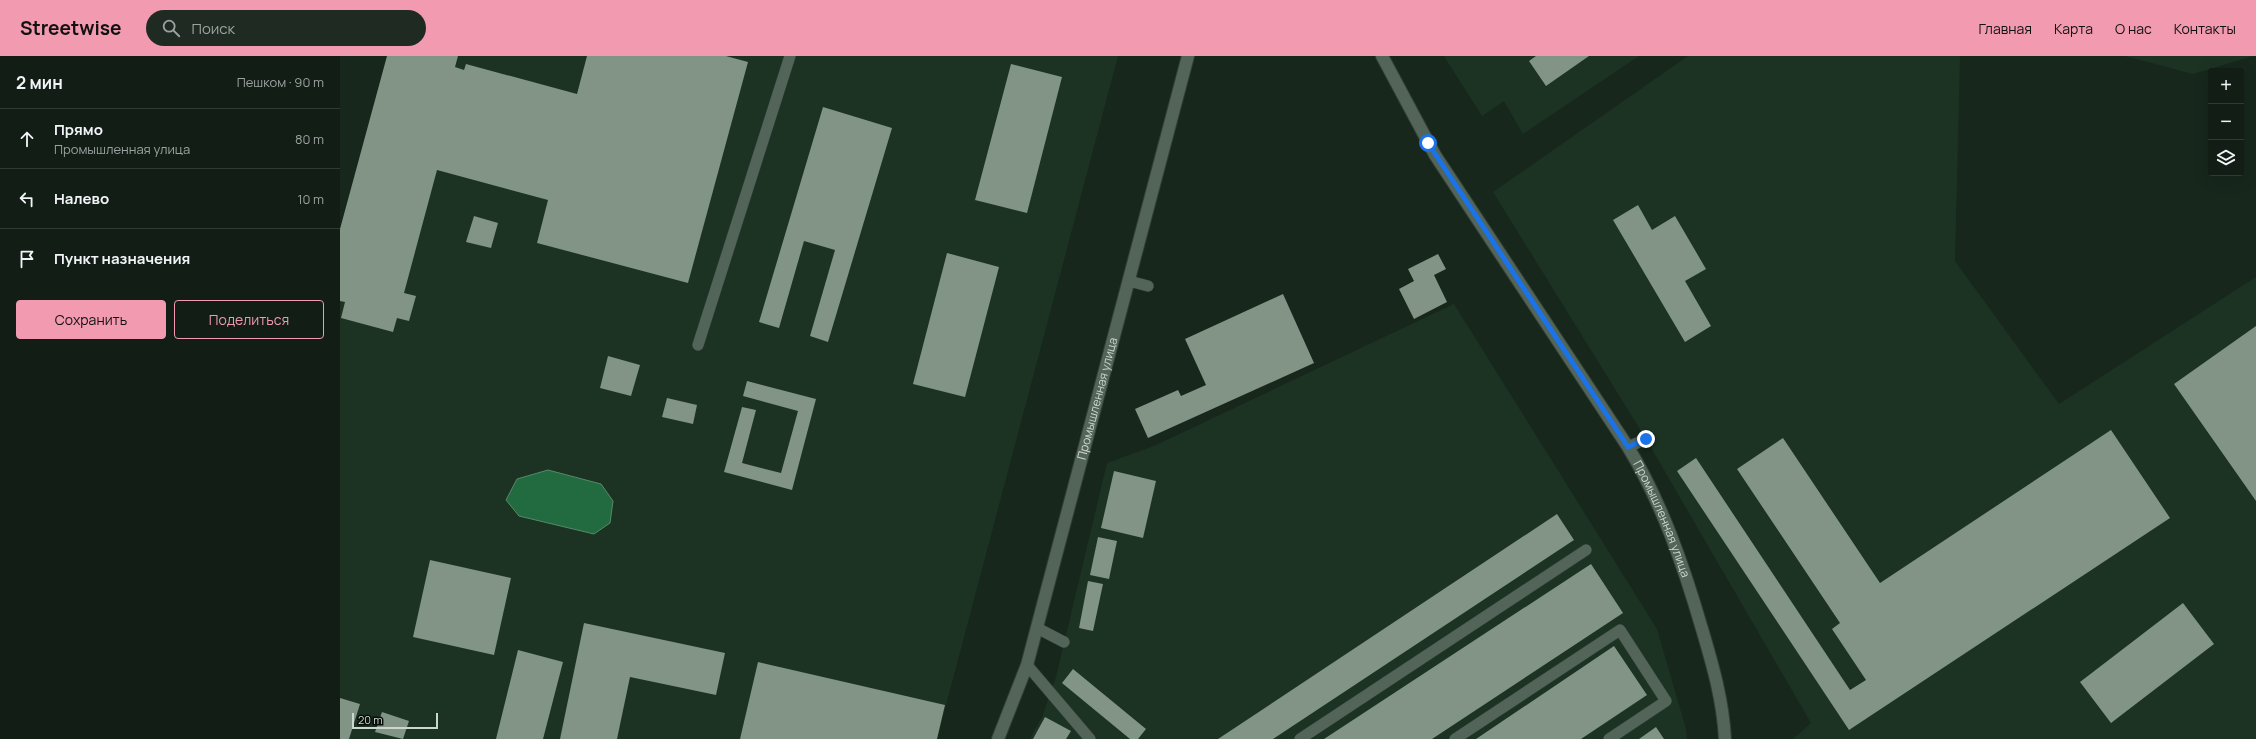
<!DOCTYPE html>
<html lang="ru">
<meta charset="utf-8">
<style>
body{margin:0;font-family:Manrope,sans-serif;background:#1e2a22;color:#f1f3f6}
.controls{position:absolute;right:12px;top:12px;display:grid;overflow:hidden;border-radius:4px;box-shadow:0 4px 16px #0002}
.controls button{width:36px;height:36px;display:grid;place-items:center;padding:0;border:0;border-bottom:1px solid #303b34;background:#111d15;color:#f1f3f6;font:20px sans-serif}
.scale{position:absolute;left:12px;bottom:10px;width:86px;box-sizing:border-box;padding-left:4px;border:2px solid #ccd6ce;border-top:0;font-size:11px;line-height:14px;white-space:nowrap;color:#ccd6ce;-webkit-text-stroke:3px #080e09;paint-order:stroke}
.stop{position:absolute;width:12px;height:12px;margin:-9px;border:3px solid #1a73e8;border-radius:50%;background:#fff}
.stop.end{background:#1a73e8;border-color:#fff;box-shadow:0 1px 4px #0008}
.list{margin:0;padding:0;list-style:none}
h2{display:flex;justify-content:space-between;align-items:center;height:52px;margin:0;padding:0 16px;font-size:17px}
h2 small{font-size:13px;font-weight:400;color:#9ca2a0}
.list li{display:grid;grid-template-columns:26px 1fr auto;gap:12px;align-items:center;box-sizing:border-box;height:60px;padding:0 16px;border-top:1px solid #303b34}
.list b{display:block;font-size:15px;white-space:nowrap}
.list p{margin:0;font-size:13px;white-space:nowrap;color:#9ca2a0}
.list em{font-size:13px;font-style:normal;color:#9ca2a0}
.actions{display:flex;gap:8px;padding:12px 16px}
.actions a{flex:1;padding:9px 0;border:1px solid #f19ab0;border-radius:4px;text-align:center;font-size:14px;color:#f19ab0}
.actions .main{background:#f19ab0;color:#111}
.icon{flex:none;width:22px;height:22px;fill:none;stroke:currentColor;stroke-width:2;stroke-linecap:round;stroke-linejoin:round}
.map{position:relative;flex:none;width:1916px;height:683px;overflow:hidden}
header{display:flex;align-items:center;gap:24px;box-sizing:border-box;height:56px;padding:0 20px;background:#f19ab0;color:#111}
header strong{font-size:19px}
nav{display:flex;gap:22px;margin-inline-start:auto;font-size:14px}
.search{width:280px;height:36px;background:#1e2a22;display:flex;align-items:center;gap:10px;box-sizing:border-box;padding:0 14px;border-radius:22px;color:#9ca2a0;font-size:15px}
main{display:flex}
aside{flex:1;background:#111d15}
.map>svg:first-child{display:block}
.built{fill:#1c3323}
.water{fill:#226a3f;stroke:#558a6a}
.building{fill:#819485}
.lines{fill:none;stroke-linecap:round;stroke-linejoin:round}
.service-casing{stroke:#334037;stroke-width:12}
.minor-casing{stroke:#334037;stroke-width:14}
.service{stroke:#536558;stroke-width:11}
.minor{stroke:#536558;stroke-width:12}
.route{stroke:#1a73e8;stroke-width:5}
.labels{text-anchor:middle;stroke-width:4;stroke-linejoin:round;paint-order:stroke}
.street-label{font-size:12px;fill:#ccd6ce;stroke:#080e09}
</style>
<header>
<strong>Streetwise</strong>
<div class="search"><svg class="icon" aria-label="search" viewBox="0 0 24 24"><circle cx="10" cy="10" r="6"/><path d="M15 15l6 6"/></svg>Поиск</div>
<nav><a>Главная</a><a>Карта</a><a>О нас</a><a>Контакты</a></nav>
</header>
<main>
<aside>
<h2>2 мин<small>Пешком · 90 m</small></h2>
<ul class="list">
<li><svg class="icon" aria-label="ahead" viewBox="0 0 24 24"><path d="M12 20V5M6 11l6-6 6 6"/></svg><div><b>Прямо</b><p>Промышленная улица</p></div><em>80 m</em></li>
<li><svg class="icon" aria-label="left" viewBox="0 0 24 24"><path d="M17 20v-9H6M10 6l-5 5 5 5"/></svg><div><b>Налево</b></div><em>10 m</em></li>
<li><svg class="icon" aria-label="arrive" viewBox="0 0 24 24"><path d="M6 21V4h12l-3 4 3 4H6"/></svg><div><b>Пункт назначения</b></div></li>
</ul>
<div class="actions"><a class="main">Сохранить</a><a>Поделиться</a></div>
</aside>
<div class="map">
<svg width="1916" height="683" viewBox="0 0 1916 683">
<rect width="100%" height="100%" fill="#17271c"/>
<!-- built -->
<path class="built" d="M47,0H778L597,683H0V173Z
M1104,0H1299L1183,78L1164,45L1142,60Z
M1348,0H1620L1615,205L1719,348L1916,221V683H1453L1471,667L1306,383L1153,136Z
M1785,0H1913L1853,18Z
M1114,248L1317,573L1346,673L1347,683H690L702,661L716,621L767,407L814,390Z"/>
<!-- water -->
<path class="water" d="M208,414L261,428L273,445L270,467L254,478L179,460L166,444L177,423Z"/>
<!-- building -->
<path class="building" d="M47,0H118L115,11L124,14L126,8L237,38L247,0H386L408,6L348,227L197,187L208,144L97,114L64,237L76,240L69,265L57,262L53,276L1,262L5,246L0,245V173Z
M1196,0H1249L1206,30L1189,5Z
M671,8L722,21L687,157L635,144Z
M483,51L552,72L488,286L470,280L495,194L464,185L439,272L419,266Z
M1298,149L1312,174L1335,160L1366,213L1345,225L1371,270L1345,286L1273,164Z
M134,160L158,167L151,192L126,186Z
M607,197L659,211L625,341L573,328Z
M1098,198L1106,213L1094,219L1107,246L1074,263L1059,233L1074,225L1068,213Z
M943,238L974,307L808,382L795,353L838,334L841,340L866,329L845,283Z
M1916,270V445L1834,328Z
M268,300L300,309L291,340L260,332Z
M407,325L476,343L452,434L384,416L402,351L416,354L402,407L441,417L458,355L403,340Z
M327,342L357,349L353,368L322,361Z
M1771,374L1830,462L1509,674L1337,415L1356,402L1510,634L1526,624L1492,573L1500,567L1397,413L1443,382L1540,527Z
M774,415L816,425L803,482L761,472Z
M1217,458L1234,484L933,683H878Z
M758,481L777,485L769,523L750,519Z
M90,504L171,522L154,599L73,581Z
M1251,508L1283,557L1092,683H984Z
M748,525L763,528L753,575L739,572Z
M1843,547L1874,588L1771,667L1740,626Z
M244,567L385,597L376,639L290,621L277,683H220Z
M1274,590L1307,639L1241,683H1136Z
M178,594L223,606L203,683H156Z
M418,606L605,649L597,683H400Z
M733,613L806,673L798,683H790L722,627Z
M0,642L20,648L9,683H0Z
M42,656L69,665L63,683L35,676Z
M705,661L731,675L726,683H693Z
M1316,671L1324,683H1299Z"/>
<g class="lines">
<!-- service casing -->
<g class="service-casing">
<path id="service" d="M789,225L808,230
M358,289L450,0
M1288,391L1306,383
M697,572L724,586
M687,609L750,683
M960,683L1246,494
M1115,683L1280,574L1326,645L1269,683"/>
</g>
<!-- minor casing -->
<g class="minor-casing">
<g id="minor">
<path id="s1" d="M1042,0L1095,99L1288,391C1322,447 1344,511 1362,573C1373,610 1383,645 1385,683"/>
<path id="s2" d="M658,683L687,609L848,0"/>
</g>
</g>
<!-- service -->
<use href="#service" class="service"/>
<!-- minor -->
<use href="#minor" class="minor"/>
</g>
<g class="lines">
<!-- route -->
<path class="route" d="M1088,87L1288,391L1306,383"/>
</g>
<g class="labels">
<!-- street labels -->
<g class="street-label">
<text dy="4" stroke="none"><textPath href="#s2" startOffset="355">Промышленная улица</textPath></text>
<text dy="4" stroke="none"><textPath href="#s1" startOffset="542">Промышленная улица</textPath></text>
</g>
</g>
</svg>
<div class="controls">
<button>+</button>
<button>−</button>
<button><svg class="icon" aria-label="layers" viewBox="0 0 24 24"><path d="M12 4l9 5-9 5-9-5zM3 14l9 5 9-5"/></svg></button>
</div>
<div class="scale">20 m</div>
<div class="stop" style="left:1088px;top:87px"></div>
<div class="stop end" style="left:1306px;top:383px"></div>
</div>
</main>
